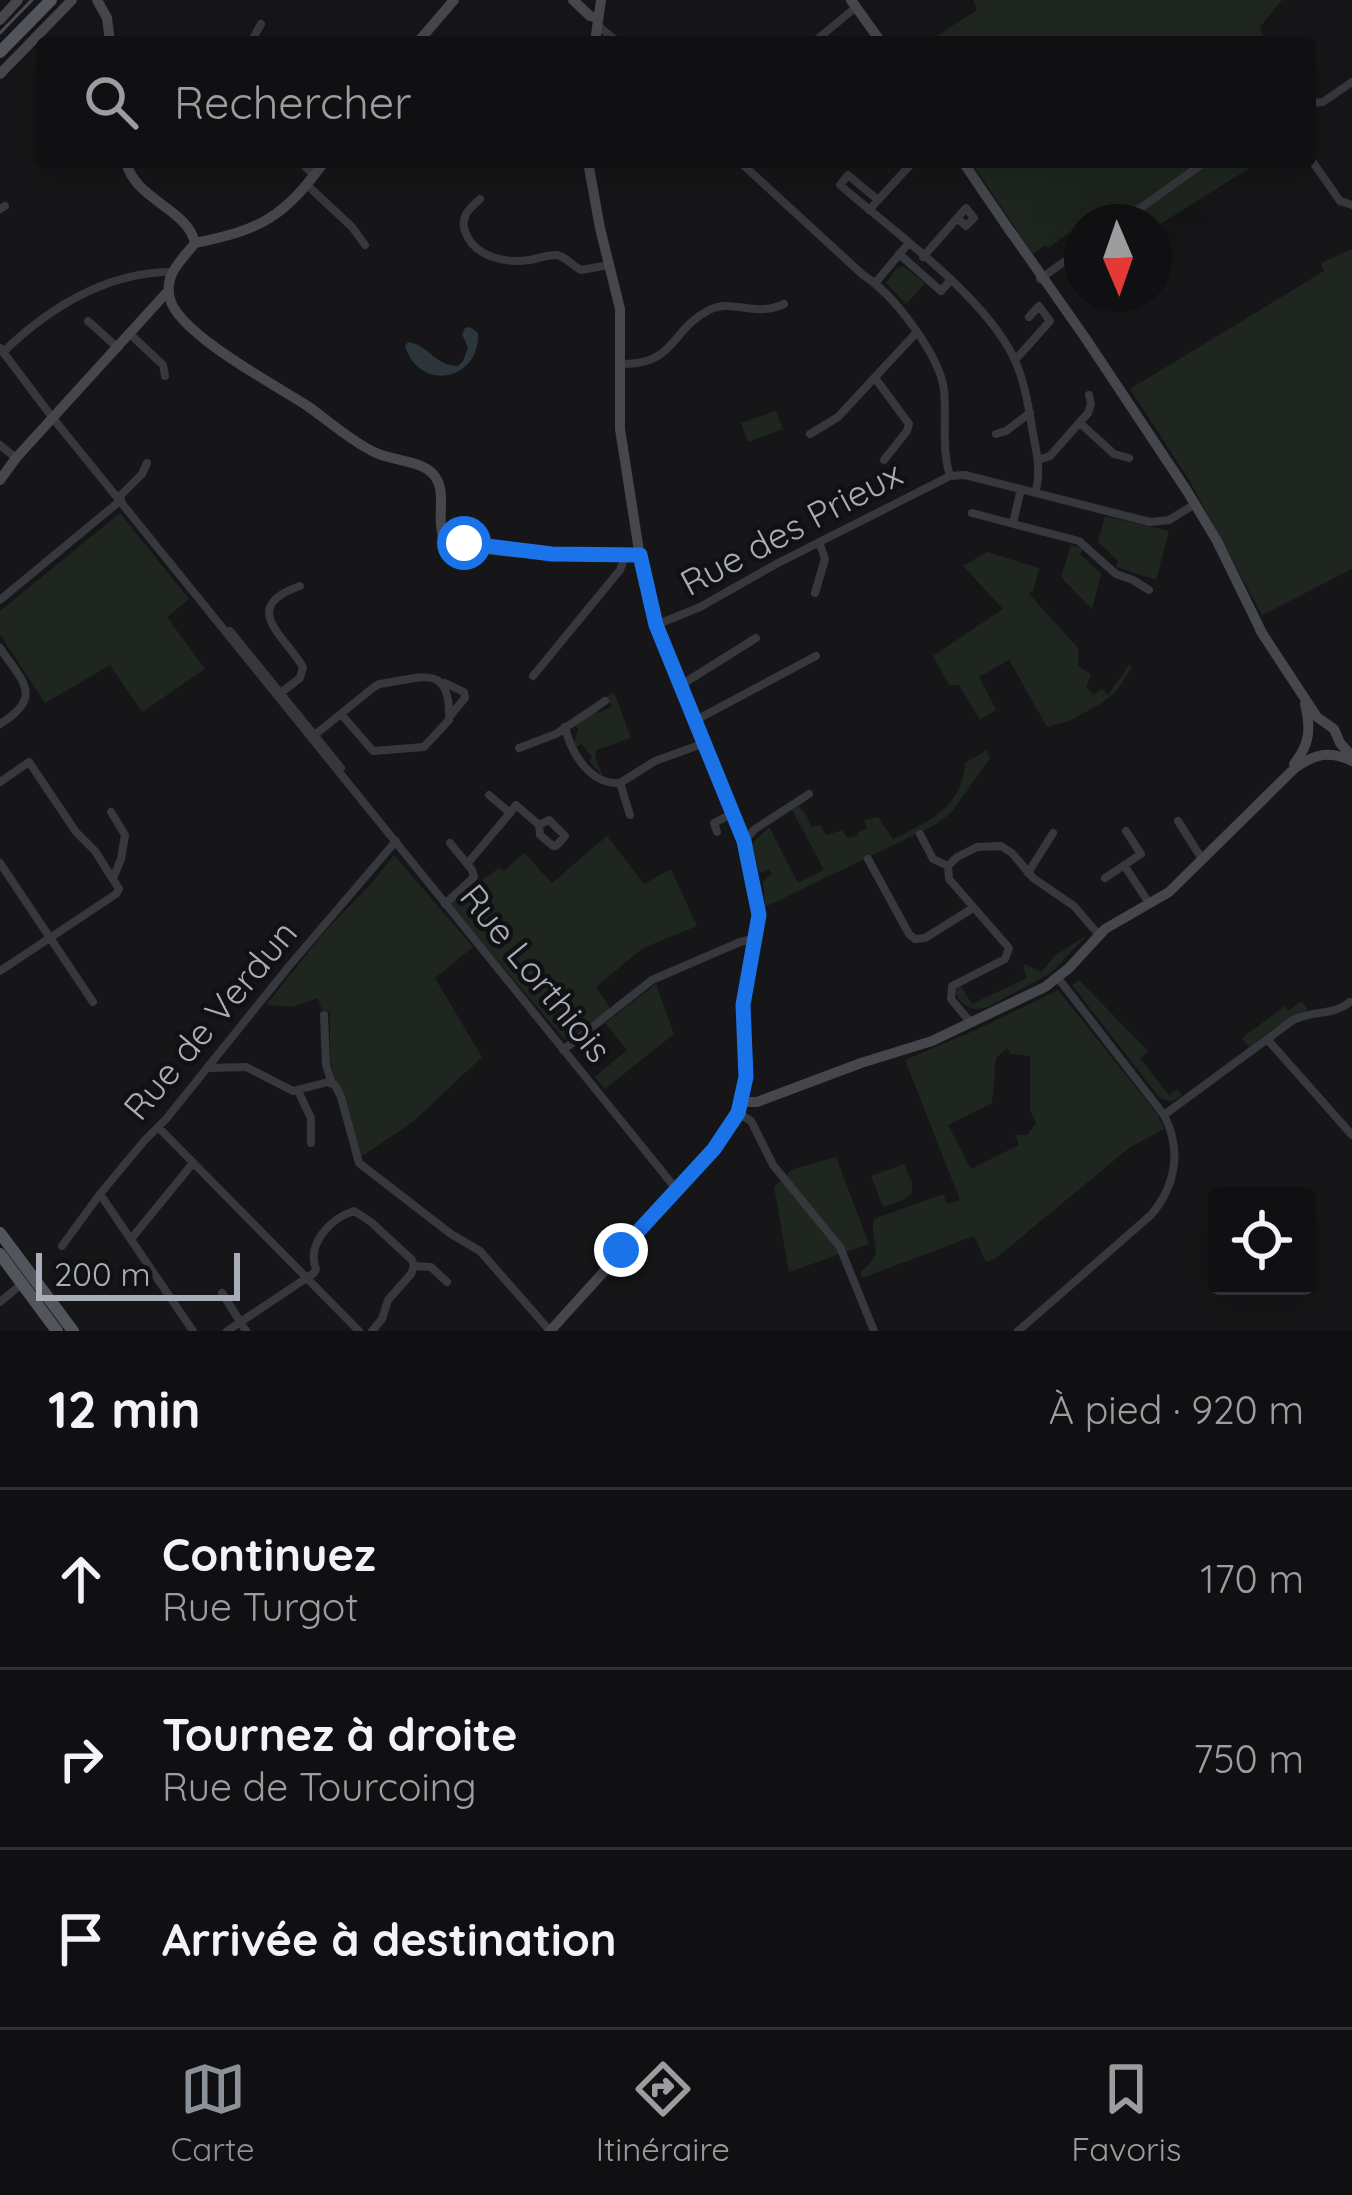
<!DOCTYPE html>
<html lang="fr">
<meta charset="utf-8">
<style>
body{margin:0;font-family:Quicksand,sans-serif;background:#19191b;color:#f1f3f6}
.controls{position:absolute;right:36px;bottom:36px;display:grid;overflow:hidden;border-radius:12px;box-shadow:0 12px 48px #0002}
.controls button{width:108px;height:108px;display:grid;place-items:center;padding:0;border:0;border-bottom:3px solid #303032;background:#101012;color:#f1f3f6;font:60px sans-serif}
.compass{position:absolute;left:1064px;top:204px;width:108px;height:108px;border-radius:50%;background:#101012;box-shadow:0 12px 48px #0002;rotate:178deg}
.scale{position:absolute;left:36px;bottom:30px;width:204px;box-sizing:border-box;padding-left:12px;border:6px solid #a8adb8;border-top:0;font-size:33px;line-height:42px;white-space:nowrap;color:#a8adb8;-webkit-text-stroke:9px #111113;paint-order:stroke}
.stop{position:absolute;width:36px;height:36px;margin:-27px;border:9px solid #1a73e8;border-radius:50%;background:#fff}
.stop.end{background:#1a73e8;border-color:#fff;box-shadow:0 3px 12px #0008}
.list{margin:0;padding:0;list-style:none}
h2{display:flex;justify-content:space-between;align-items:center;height:156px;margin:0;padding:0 48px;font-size:51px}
h2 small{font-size:39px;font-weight:400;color:#9c9d9f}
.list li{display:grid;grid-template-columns:78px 1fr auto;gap:36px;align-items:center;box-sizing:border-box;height:180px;padding:0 48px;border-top:3px solid #303032}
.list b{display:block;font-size:45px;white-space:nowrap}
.list p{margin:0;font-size:39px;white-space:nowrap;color:#9c9d9f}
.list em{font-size:39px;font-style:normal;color:#9c9d9f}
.icon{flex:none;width:66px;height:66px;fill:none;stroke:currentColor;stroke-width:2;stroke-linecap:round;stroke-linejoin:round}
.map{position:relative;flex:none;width:1352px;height:1331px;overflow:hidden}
.search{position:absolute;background:#101012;box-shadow:0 12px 48px #0002;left:36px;right:36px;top:36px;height:132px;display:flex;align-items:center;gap:30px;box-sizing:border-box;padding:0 42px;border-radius:12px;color:#9c9d9f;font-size:45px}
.sheet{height:696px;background:#101012}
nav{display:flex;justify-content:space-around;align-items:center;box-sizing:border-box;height:168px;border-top:3px solid #303032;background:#101012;font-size:33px;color:#9c9d9f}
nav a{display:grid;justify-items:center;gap:6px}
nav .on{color:#8c9099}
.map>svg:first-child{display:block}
.green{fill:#1e261f;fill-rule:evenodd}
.water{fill:#2c353c}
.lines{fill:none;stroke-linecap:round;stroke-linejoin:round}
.street{stroke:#37383d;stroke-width:8}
.secondary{stroke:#45474d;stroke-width:10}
.primary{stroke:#53555c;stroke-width:12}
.tram{stroke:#4a4c52;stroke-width:3}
.route{stroke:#1a73e8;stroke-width:15}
.labels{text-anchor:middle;stroke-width:9;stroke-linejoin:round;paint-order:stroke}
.street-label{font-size:36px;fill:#a8adb8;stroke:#111113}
</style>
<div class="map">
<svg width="1352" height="1331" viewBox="0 0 1352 1331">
<rect width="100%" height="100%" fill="#161618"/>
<!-- green -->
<path class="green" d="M973,0H1282L1260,27L1265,42H927L977,10Z
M971,162H1259L1154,228V222H1082V264L1069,244L1081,231L1079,226L1048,248L1045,245L1033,254Z
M1352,249V569L1262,615L1189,480L1130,389L1324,271L1321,263Z
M903,266L925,283L906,304L886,283L896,269Z
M776,411L783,429L748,442L741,423Z
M120,513L189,599L167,617L205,669L142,712L110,665L45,703L0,634V611Z
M1105,516L1169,531L1156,580L1116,567L1118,561L1098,542Z
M1071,545L1083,549L1080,554L1101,574L1092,609L1061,577Z
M987,552L1039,568L1033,591L1029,594L1078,648V665L1091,675L1086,687L1094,695L1102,689L1108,695L1129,665L1132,667L1116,692L1102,703L1069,721L1047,727L1009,660L979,677L996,710L980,720L959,685H949L933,656L1003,609L963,566Z
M614,692L631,738L597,750L595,756L603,777L589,761L592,757L581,744L576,747L574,742L578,729L575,724L596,709L599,713L612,706L606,697Z
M987,750L990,758L951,813L933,826L765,907L763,881L772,874L769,870L762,873L759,871L752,844L769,827L798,883L824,870L792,810L798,806L805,813L812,827L820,825L826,835L843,830L847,838L858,836L857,833L867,828L864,820L878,817L893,839C929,821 962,808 965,763Z
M607,836L644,884L671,869L697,926L643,948L596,987L611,1009L565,1040L449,904L499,868L504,871L524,853L552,883Z
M394,855L473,947L435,978L482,1057L414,1121L362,1156L357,1151L330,1061V1012L322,1010L318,998L293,1007L266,1005L327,929L372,883Z
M1087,935L1051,973L990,1006C974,1013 961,1007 955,991L960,985L972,1004L1027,978L1023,967L1025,964L1041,972L1056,955Z
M1079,980L1148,1051L1140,1058L1169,1095L1177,1089L1182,1095C1172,1102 1169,1103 1159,1097L1072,985Z
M656,984L674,1034L605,1089L595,1077L627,1050L605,1023Z
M1058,990L1157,1114L1164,1129L1129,1148L995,1259L986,1262L974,1236L862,1278L860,1272C889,1251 868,1244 874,1219L943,1194L947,1204L960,1200L905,1060L978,1029ZM1007,1048L1010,1054L1030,1056V1110L1036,1123L1027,1135H1015L1019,1145L971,1169L948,1125L992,1103L996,1058Z
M1301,1001L1308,1009L1272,1029L1249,1047L1242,1038L1285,1006L1289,1011Z
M836,1157L869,1244L789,1272L774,1187L793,1169Z
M904,1164L912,1182V1193L903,1200L883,1207L871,1176Z"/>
<!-- water -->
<path class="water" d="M470,327L478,333C480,381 420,393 405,346L408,342C429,345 435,366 458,366L463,361L468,348L462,334L465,328Z"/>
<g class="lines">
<!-- street -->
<path class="street" d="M597,25L618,42
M251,42L261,24
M814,42L856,7
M1310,103L1323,102L1352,82
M1310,158L1340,201L1352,205
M301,162L314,176
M740,162L863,275C893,293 940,356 944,390C947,419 941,448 950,476
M307,185L352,227L365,245
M480,199C470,208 460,216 465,231C473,256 505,264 529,260C538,259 547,254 557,255C566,257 573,266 581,270L609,265
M878,200L848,175L840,185C893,231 982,294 1013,356C1024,379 1028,403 1032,428C1036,450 1042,471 1035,493
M0,209L5,206
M869,210L913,162
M1121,222L1205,162
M899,254L941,291L950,281
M923,257L966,208L974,218L966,226L957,218
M1040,279L1082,249
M876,282L908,244
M88,321L118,348
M130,334L163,365L165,376
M0,348L52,417L677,1190
M3,352C50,307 106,272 172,272
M1015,360L1050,321L1039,306L1029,317
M621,364C676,365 670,330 709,310C734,298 753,318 784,304
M875,378L909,424L907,431L884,460
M1080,423L1114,454L1129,458
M810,434L838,417L916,333
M996,434L1006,431L1030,413
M0,445L16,458
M1038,460L1050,456L1088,413L1091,404L1089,395
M118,498L142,474L147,463
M972,513L1079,541L1116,574L1133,580L1149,590
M1013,523L1021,489
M815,593L825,559L819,542
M0,600L121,500
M656,625L700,607L778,563L950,476L965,475L1150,522L1169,520L1195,504
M230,631L341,768
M0,648C23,682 44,697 0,724
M533,676L620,570L626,554
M445,683L464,692L465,698L450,716
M681,685L756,638
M278,695L300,678L303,667C284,635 239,607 300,586
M696,720L816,656
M565,727C571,753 590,785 620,783L630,815
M311,738L374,687L379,684C423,678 451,662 449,720L424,747L373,751L341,714
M519,748L556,734L605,701
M0,782L29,762L76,832L95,851L119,889L116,894L0,971
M620,783L655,761L705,743
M111,812L125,835L121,859L114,876
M510,813L516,805L539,825L540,835L553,846H556L565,836L549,820L539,825
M1178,821L1202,859
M717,832L714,823L733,813
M920,834L933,859L948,866
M744,841L755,829L809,794
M868,859L909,934L915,939L925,938L973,908
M0,863L93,1002
M467,864L510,813L489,795
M1124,865L1149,903
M1028,873L1053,833
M1105,878L1141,854L1126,831
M445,904L474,877L472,870L450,843
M324,1015L326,1065L332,1083
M971,1023L951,999L952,986L1005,959L1009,948L949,879L948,866L957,857L977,847L1001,846L1012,853L1033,878L1074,906L1099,935
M1267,1039L1352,1135
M563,1050L652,980L740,942L756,938
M209,1068L246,1067L293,1091L328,1082L335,1085L341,1097L359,1163L451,1234L480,1251L550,1331
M298,1091L311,1118V1143
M738,1113L751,1121L773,1165L840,1247L874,1331
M1164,1115L1293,1020C1313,1010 1333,1016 1350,1002
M158,1127L359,1331
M100,1194L193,1331
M131,1239L193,1163
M62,1246L100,1194L144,1141L166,1119L290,965L396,841
M414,1266L431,1267L447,1282
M222,1293L246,1331
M0,1302L22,1284
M227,1331L314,1273L316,1269C306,1244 331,1218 354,1211L371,1222L412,1260L414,1266L411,1274L388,1300L382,1319L372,1331
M1018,1331L1151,1215C1176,1185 1182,1150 1164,1115L1058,978"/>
<!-- secondary -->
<path class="secondary" d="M97,0L107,18L110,42
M573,0L590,16L598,18
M851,0L881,42
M0,20L18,0
M418,42L454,0
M595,42L601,0
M0,74L72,0
M126,162C135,200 188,209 195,243
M588,162L600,228L620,309V429L644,583L656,625L739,827L759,907L758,930L743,1005L746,1071L743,1094L736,1117L714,1149
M963,162L1012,234
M1011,232L1084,336L1187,491L1217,541L1263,635
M195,243C182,260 163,275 170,299C179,334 275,385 306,405C328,420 349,440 374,452C392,461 420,460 433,474C448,490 436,517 443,536C491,560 585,553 640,555
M195,243C261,230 284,217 324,162
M0,480L16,458L169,290
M1260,630L1317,717L1334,729L1340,743L1352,756
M1294,764C1310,744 1311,729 1305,704
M741,1102H757L861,1063L932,1041L1045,987L1069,968L1105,929L1169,892L1295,768C1315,754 1329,750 1352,761
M550,1331L717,1147"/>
<!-- primary -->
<path class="primary" d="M0,52L51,0
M0,1233L73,1331
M0,1254L57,1331"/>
<!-- tram -->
<path class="tram" d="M0,33L32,0"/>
</g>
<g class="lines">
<!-- route -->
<path class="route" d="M464,543L552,554L640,555L656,625L744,841L759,915L743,1005L746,1077L738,1113L714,1149L621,1250"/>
</g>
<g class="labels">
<!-- street labels -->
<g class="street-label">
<text transform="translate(791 528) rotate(-28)" y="13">Rue des Prieux</text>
<text transform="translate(536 973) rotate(51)" y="13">Rue Lorthiois</text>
<text transform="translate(210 1020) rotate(-50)" y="13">Rue de Verdun</text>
</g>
</g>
</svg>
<div class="controls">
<button><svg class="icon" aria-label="locate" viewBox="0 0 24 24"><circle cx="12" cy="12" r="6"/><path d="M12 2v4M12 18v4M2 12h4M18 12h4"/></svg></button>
</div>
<svg class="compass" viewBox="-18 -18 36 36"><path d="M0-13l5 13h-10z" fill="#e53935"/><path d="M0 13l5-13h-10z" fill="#9c9d9f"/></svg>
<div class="scale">200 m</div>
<div class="stop" style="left:464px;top:543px"></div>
<div class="stop end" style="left:621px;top:1250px"></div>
<div class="search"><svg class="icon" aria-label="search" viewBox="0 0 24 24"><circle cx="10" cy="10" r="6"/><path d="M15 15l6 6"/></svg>Rechercher</div>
</div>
<section class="sheet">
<h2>12 min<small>À pied · 920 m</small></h2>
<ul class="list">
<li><svg class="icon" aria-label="ahead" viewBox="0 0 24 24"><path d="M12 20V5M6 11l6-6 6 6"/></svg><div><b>Continuez</b><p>Rue Turgot</p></div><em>170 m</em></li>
<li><svg class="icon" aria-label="right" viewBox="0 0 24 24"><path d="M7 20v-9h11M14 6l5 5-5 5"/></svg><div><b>Tournez à droite</b><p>Rue de Tourcoing</p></div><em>750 m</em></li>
<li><svg class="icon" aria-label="arrive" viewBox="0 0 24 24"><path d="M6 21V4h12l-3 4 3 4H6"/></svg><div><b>Arrivée à destination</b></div></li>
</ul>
</section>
<nav>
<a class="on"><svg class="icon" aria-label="map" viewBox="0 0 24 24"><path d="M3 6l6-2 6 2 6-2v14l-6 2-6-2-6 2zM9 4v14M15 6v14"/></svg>Carte</a>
<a><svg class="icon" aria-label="directions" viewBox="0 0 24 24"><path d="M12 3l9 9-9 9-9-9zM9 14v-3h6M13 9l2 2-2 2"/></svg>Itinéraire</a>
<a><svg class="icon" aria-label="saved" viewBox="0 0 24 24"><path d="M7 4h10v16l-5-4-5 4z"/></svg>Favoris</a>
</nav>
